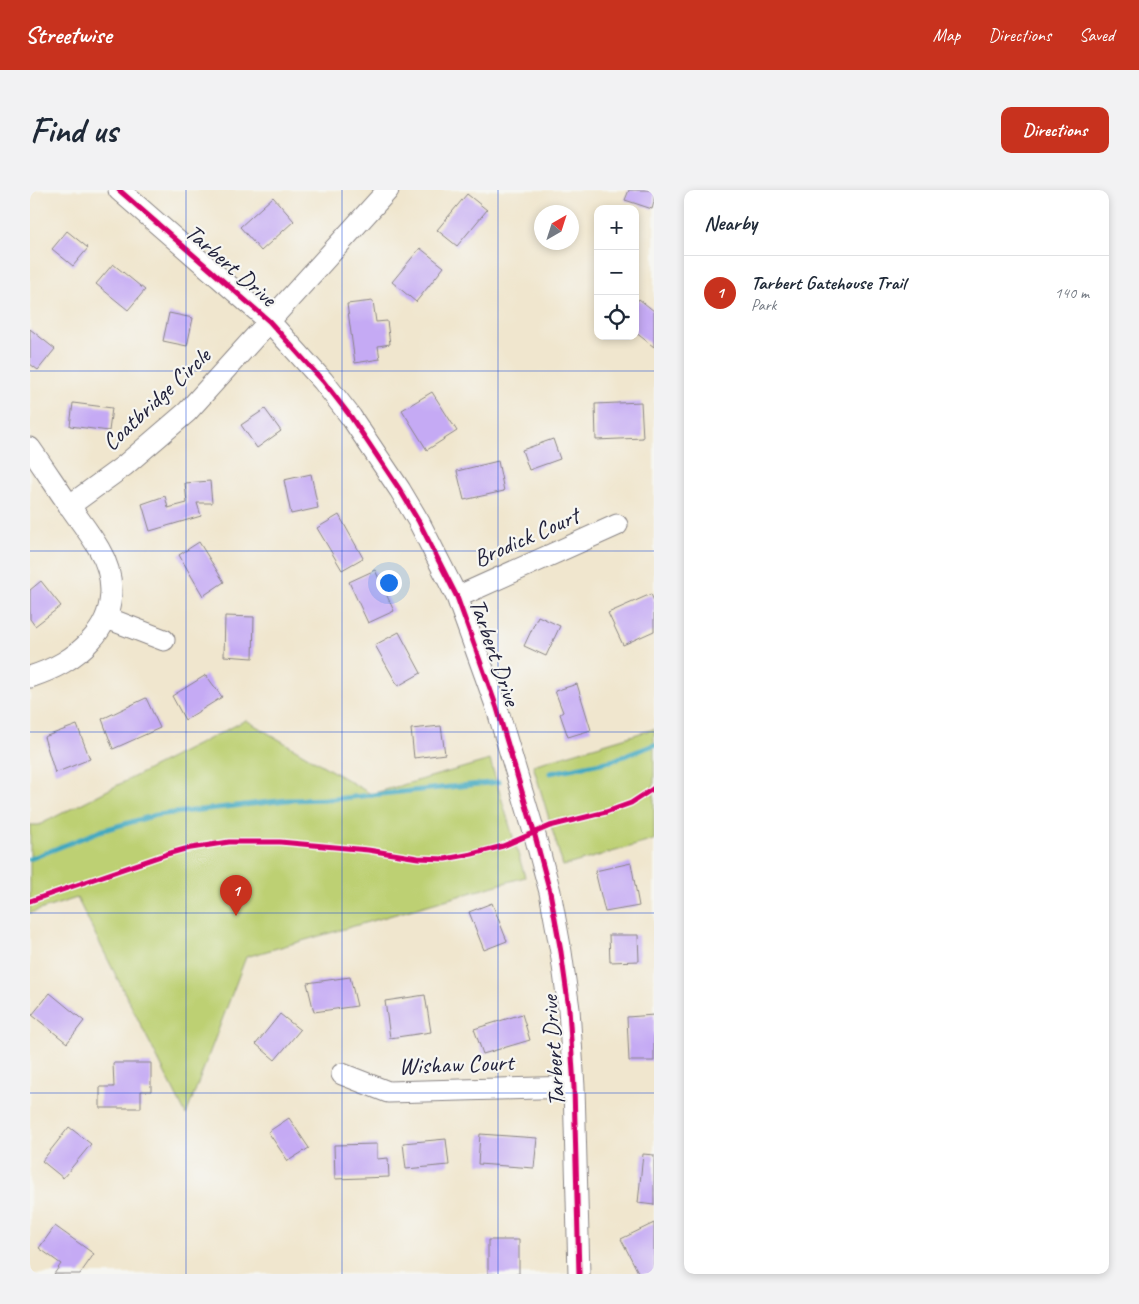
<!DOCTYPE html>
<meta charset="utf-8">
<style>
body{margin:0;font-family:Caveat,sans-serif;background:#f2f2f3;color:#1f2937}
.controls{position:absolute;right:15px;top:15px;display:grid;overflow:hidden;border-radius:10px;box-shadow:0 2px 8px #0003}
.controls button{width:45px;height:45px;display:grid;place-items:center;padding:0;border:0;border-bottom:1px solid #e0e1e3;background:#fff;color:#1f2937;font:25px sans-serif}
.compass{position:absolute;left:504px;top:15px;width:45px;height:45px;border-radius:50%;background:#fff;box-shadow:0 2px 8px #0003;rotate:39deg}
.you{position:absolute;left:358px;top:392px;width:18px;height:18px;margin:-12px;border:4px solid #fff;border-radius:50%;background:#1a73e8;box-shadow:0 0 0 8px #1a73e833}
.badge{display:grid;place-items:center;width:32px;height:32px;border-radius:50%;background:#c8321e;color:#fff;font-size:16px;font-weight:700}
.pin{position:absolute;translate:-50% -41px;filter:drop-shadow(0 1px 2px #0008)}
.pin::after{content:'';position:absolute;top:26px;width:18px;height:15px;background:inherit;clip-path:polygon(0 0,100% 0,50% 100%)}
.list{margin:0;padding:0;list-style:none}
h2{display:flex;justify-content:space-between;align-items:center;height:65px;margin:0;padding:0 20px;font-size:21px}
h2 small{font-size:16px;font-weight:400;color:#747a83}
.list li{display:grid;grid-template-columns:32px 1fr auto;gap:15px;align-items:center;box-sizing:border-box;height:75px;padding:0 20px;border-top:1px solid #e0e1e3}
.list b{display:block;font-size:19px;white-space:nowrap}
.list p{margin:0;font-size:16px;white-space:nowrap;color:#747a83}
.list em{font-size:16px;font-style:normal;color:#747a83}
.icon{flex:none;width:28px;height:28px;fill:none;stroke:currentColor;stroke-width:2;stroke-linecap:round;stroke-linejoin:round}
.map{position:relative;flex:none;width:624px;height:1084px;overflow:hidden;border-radius:10px}
header{display:flex;align-items:center;gap:30px;box-sizing:border-box;height:70px;padding:0 25px;background:#c8321e;color:#fff}
header strong{font-size:24px}
nav{display:flex;gap:28px;margin-inline-start:auto;font-size:18px}
.intro{display:flex;align-items:center;justify-content:space-between;box-sizing:border-box;height:120px;padding:0 30px}
h1{margin:0;font-size:35px}
.button{padding:12px 22px;border-radius:10px;background:#c8321e;color:#fff;font-size:18px;font-weight:700}
main{display:flex;gap:30px;padding:0 30px}
aside{flex:1;background:#fff;border-radius:10px;box-shadow:0 2px 8px #0003}
.map>svg:first-child{display:block}
.green{fill:#bdd073;stroke:#707957}
.lines{fill:none;stroke-linecap:round;stroke-linejoin:round}
.stream{stroke:#3fa8bf;stroke-width:5}
.building{fill:#c5aaf4}
.minor-casing{stroke:#898484;stroke-width:23}
.minor{stroke:#fff;stroke-width:21}
.cycleway-casing{stroke:#f6f6f2;stroke-width:8}
.cycleway{stroke:#d6006c;stroke-width:5}
.grid{fill:none;stroke:#1d4ed8;stroke-width:1;stroke-opacity:0.55}
.labels{text-anchor:middle;stroke-width:4.5;stroke-linejoin:round;paint-order:stroke}
.street-label{font-size:24px;fill:#22223b;stroke:#f6f6f2}
</style>
<header>
<strong>Streetwise</strong>
<nav><a>Map</a><a>Directions</a><a>Saved</a></nav>
</header>
<div class="intro"><h1>Find us</h1><a class="button">Directions</a></div>
<main>
<div class="map">
<svg width="624" height="1084" viewBox="0 0 624 1084">
<rect width="100%" height="100%" fill="#f6f6f2"/>
<filter id="ink" filterUnits="userSpaceOnUse"><feTurbulence type="fractalNoise" baseFrequency=".02" numOctaves="2"/><feDisplacementMap in="SourceGraphic" scale="10" xChannelSelector="R" yChannelSelector="G"/><feConvolveMatrix kernelMatrix="1 2 1 2 8 2 1 2 1" color-interpolation-filters="sRGB"/></filter>
<filter id="wash" filterUnits="userSpaceOnUse"><feTurbulence type="fractalNoise" baseFrequency=".0096" numOctaves="4" result="noise"/><feDisplacementMap in="SourceGraphic" scale="20" xChannelSelector="R" yChannelSelector="G"/><feGaussianBlur stdDeviation="1.12" result="paint"/><feColorMatrix in="noise" values="0 0 0 0 0 0 0 0 0 0 0 0 0 0 0 0 0 1.4 0 .05"/><feComposite in="paint" operator="in"/></filter>
<g filter="url(#wash)">
<rect width="100%" height="100%" fill="#f0e6ce"/>
<!-- green -->
<path class="green" d="M216,530L341,604L460,570L495,687L216,767L156,925L47,708L0,723V635H9Z
M624,539V650L533,676L503,575Z"/>
<g class="lines">
<!-- stream -->
<path class="stream" d="M520,583L581,571L624,555
M0,669L70,641L126,625L257,610L303,609L469,592"/>
</g>
<g id="blocks">
<!-- building -->
<path class="building" d="M599,0H624V12L622,19L595,10Z
M437,4L457,20L427,56L407,40Z
M243,7L264,31L231,61L210,37Z
M37,41L58,58L43,76L22,59Z
M390,58L414,77L386,112L362,92Z
M83,74L115,100L98,120L66,94Z
M609,109L624,121V157L605,142V114Z
M343,111L346,132L357,131L360,154L348,156L350,169L325,173L317,114Z
M139,123L163,128L157,156L133,151Z
M0,139L25,159L8,180L0,174Z
M402,202L427,241L397,260L372,220Z
M611,212L613,248L566,250L565,214Z
M43,213L82,218L79,241L40,236Z
M235,219L251,241L227,258L211,235Z
M523,249L530,269L499,280L492,260Z
M468,271L474,301L434,310L427,281Z
M281,284L288,318L261,324L254,290Z
M180,291L182,313H167L171,326L120,341L112,314L135,306L138,318L157,313L155,293Z
M309,325L333,368L312,380L287,338Z
M169,352L194,392L173,406L149,365Z
M345,380L364,421L338,433L319,392Z
M11,391L31,416L5,436L0,429V400Z
M621,404L624,411V441L593,455L578,423Z
M195,426L224,427L223,468L194,466Z
M508,426L530,436L516,466L494,456Z
M369,442L391,483L368,496L345,455Z
M176,485L192,507L155,530L142,506Z
M547,494L561,540L538,547L530,524L533,522L525,501Z
M116,508L130,538L83,559L72,529Z
M47,535L60,569L25,583L14,547Z
M411,536L415,564L384,568L381,539Z
M601,673L609,716L575,722L565,681Z
M462,713L477,751L454,760L439,722Z
M579,745H608L609,771L580,772Z
M320,787L327,816L284,822L277,793Z
M20,803L54,831L37,853L2,825Z
M395,805L401,842L360,848L355,811Z
M250,824L270,840L245,870L226,854Z
M492,824L500,850L453,864L444,839Z
M624,825V871H599L597,827Z
M83,873H121V901H111V918H70V897H84Z
M259,928L279,958L258,971L238,942Z
M39,937L61,954L33,988L12,971Z
M450,944L507,948L504,978L448,974Z
M416,949L419,975L376,979L373,953Z
M347,954V969L358,968L359,987L305,989L304,955Z
M613,964L624,965V1015L608,1013Z
M624,1033V1084H609L591,1049Z
M25,1036L64,1064L50,1084H24L31,1074L9,1058Z
M458,1050H489V1084H458Z"/>
</g>
</g>
<g filter="url(#ink)">
<use href="#blocks" fill-opacity="0" stroke="#898484" stroke-width="1"/>
<g class="lines">
<!-- minor casing -->
<g class="minor-casing">
<path id="minor" d="M89,0L239,131L293,191L321,227L370,300L389,332L427,407L467,518L504,642L520,702L531,762L539,819L544,897L549,1084
M0,258C14,278 27,298 41,318C50,331 61,345 69,359C87,389 85,425 61,450C44,469 24,479 0,487
M39,316L94,276L157,222L358,0
M427,407L587,335
M77,428L134,450
M312,884L358,902L544,897"/>
</g>
<!-- minor -->
<use href="#minor" class="minor"/>
<!-- cycleway casing -->
<g class="cycleway-casing">
<path id="cycleway" d="M89,0L239,131L293,191L321,227L370,300L389,332L427,407L467,518L504,642L520,702L531,762L539,819L544,897L549,1084
M0,711L137,664L155,659L199,652H250L338,660L388,668L415,669L442,664L473,656L520,636L576,622L601,613L624,598"/>
</g>
<!-- cycleway -->
<use href="#cycleway" class="cycleway"/>
</g>
</g>
<!-- grid -->
<path class="grid" d="M156,0V1084M312,0V1084M468,0V1084M0,181H624M0,361H624M0,542H624M0,723H624M0,903H624"/>
<g class="labels">
<!-- street labels -->
<g class="street-label">
<text transform="translate(201 75) rotate(41)" y="8">Tarbert Drive</text>
<text transform="translate(126 209) rotate(-43)" y="8">Coatbridge Circle</text>
<text transform="translate(496 347) rotate(-24)" y="8">Brodick Court</text>
<text transform="translate(465 462) rotate(71)" y="8">Tarbert Drive</text>
<text transform="translate(523 861) rotate(-94)" y="8">Tarbert Drive</text>
<text transform="translate(426 874) rotate(-2)" y="8">Wishaw Court</text>
</g>
</g>
</svg>
<div class="controls">
<button>+</button>
<button>−</button>
<button><svg class="icon" aria-label="locate" viewBox="0 0 24 24"><circle cx="12" cy="12" r="6"/><path d="M12 2v4M12 18v4M2 12h4M18 12h4"/></svg></button>
</div>
<svg class="compass" viewBox="-18 -18 36 36"><path d="M0-13l5 13h-10z" fill="#e53935"/><path d="M0 13l5-13h-10z" fill="#747a83"/></svg>
<div class="you"></div>
<div class="pin badge" style="left:206px;top:726px">1</div>
</div>
<aside>
<h2>Nearby<small></small></h2>
<ul class="list">
<li><span class="badge">1</span><div><b>Tarbert Gatehouse Trail</b><p>Park</p></div><em>140 m</em></li>
</ul>
</aside>
</main>
